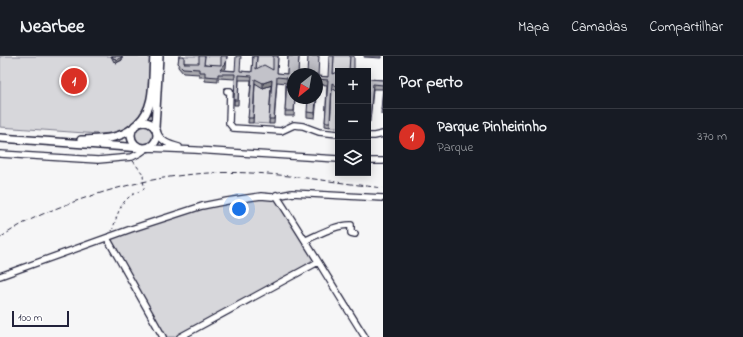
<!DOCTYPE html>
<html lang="pt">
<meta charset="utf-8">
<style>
body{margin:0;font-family:"Indie Flower",sans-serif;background:#20242c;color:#f1f3f6}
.controls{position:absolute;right:12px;top:12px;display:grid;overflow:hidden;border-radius:0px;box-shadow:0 2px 10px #0003}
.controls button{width:36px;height:36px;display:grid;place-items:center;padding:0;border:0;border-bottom:1px solid #363941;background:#171b24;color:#f1f3f6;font:20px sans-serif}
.compass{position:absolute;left:287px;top:12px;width:36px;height:36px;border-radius:50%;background:#171b24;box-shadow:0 2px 10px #0003;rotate:211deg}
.scale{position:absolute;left:12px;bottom:10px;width:57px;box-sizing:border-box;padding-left:4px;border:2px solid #22223b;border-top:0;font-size:11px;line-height:14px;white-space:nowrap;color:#22223b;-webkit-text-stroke:3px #fff;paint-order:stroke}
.you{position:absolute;left:239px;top:153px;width:14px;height:14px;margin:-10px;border:3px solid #fff;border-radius:50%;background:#1a73e8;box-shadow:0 0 0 6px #1a73e833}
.badge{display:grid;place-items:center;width:26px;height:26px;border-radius:50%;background:#d93025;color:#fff;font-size:13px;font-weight:700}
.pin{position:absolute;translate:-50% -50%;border:2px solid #fff;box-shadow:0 1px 4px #0006}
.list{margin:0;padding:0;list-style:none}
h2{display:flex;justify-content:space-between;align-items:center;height:52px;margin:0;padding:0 16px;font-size:17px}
h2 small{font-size:13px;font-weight:400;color:#9ea1a6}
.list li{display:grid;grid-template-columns:26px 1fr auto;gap:12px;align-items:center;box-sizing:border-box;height:56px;padding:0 16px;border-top:1px solid #363941}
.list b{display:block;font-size:15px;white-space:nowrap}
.list p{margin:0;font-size:13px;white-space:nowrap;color:#9ea1a6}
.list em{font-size:13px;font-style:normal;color:#9ea1a6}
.icon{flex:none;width:22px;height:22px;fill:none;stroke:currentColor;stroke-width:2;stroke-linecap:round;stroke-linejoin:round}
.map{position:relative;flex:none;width:383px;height:281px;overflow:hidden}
header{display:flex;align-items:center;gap:24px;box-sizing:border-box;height:56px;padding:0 20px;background:#171b24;border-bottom:1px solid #363941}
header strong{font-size:19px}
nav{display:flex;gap:22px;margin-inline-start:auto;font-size:14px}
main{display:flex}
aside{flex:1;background:#171b24}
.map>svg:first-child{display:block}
.green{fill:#d7d7db;stroke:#7c7c8b}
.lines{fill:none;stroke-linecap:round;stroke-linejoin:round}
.minor-casing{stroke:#22223b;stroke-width:8}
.major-casing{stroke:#22223b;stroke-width:10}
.path{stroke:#22223b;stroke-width:1;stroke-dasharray:3 3;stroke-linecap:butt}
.minor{stroke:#fff;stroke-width:5.5}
.major{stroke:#fff;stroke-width:7}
.rail{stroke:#22223b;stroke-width:1;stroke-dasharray:6 3;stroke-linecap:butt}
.wall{fill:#a7a7ad;stroke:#22223b}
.shaded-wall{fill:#88888d;stroke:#22223b}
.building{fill:#c2c2c9;stroke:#22223b}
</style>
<header>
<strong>Nearbee</strong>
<nav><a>Mapa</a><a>Camadas</a><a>Compartilhar</a></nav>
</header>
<main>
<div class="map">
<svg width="383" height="281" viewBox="0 0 383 281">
<rect width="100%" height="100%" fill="#f6f6f7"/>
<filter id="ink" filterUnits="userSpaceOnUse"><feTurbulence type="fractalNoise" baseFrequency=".025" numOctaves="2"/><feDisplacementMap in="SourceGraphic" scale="8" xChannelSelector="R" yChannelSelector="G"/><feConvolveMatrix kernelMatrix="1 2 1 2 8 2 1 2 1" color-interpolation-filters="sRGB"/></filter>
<g filter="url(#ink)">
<!-- green -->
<path class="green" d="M0,0H150L147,50L143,57L130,70L122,76L99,78L0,71Z
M184,0H200L199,12L184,11Z
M205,0H222L221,14L204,13Z
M257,0H274L273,19L256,18Z
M334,0H350V15H338V20L333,23Z
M255,27L263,32L272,29L269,68L253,67Z
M332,32L338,36V71H330Z
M134 79a10 10 0 1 1 20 0a10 10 0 1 1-20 0Z
M266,142L275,143L278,146L297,175L313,203L306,209L176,281H165L110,183L212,148Z"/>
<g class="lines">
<!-- minor casing -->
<g class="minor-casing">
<path id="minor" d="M227,35H230L229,67L233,72L281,75L294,69L303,70L319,76L338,78
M157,76C162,86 168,88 179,91
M368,80H374L383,78
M142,92L140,97L147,92L195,94L338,103
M0,98L98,104L132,101L140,97
M368,105H383
M276,139C307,186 335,234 365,281
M107,182L163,281
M306,184C320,178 335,169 351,169V177L355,178
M0,220L131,173L202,150L227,145L261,140L272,141L292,137L383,142
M180,281L318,206"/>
</g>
<!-- major casing -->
<g class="major-casing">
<path id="major" d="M131 79a13 13 0 1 1 26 0a13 13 0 1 1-26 0Z
M138,67C156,51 152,23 154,0
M155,72L159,0
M0,82L142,92
M81,84C99,83 118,84 133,72"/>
</g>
<!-- path -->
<path class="path" d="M112,175C117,161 119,147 132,139C136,136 140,136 144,133L143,118L133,105"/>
<!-- minor -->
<use href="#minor" class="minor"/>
<!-- major -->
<use href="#major" class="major"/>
<!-- rail -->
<path class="rail" d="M0,182C25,164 53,153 82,143C138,124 191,114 251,117C295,119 339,127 383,132"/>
</g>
<!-- wall -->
<path class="wall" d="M111,0H122V4L116,7L115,5L114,6Z
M179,0L184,7L205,8L226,12L224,14L252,16L253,0H257L256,13L273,14L278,0L277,17L287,18L288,0H299L298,18H293L295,42L294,60H285L286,27L277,26L274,68H269L271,29L263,32L255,27L253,67H248L251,24H239L238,49H234L235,23L218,22V26L205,25V21H199V18L183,17L178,11Z
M364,0H381V2L364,1Z
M338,16V36L332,32L330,71L325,70L327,29L317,28V35L318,20L328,21Z
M368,23L383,24V59L381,58L383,33H373L370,66H368Z
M317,42L315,62L307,61V56Z"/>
<!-- shaded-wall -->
<path class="shaded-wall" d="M227,0L226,12L221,18L220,14Z
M122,1V4L116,7V4Z
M272,24V29L263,32V27Z"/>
<!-- building -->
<path class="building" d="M112,0H122V1L116,4L115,2L114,3Z
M179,0H184V7H199V0H205L204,8L221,9V0H227L226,7L220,14L235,15L236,0H241L240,15L252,16L253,0H257L256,13L264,9L273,14V0H278L277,17L287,18L288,0H299L298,18H293V42H295L294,55H285L287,22L277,21L274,63H269L272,24L263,27L255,23L253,62H248L252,20L239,19L238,44H234L235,18H218V21L205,20V16H199V13L183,12L178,7Z
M308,0H319L318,20L328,21L329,0H334L333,18L338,16V31L332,27L330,66H325L328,24L317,23V30V18H307Z
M350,0H354V15H349Z
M368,23L383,24V29L373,28L370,61H368Z
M383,30V54H381Z
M308,42H316L315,57L307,56Z"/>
</g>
</svg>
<div class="controls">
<button>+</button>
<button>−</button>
<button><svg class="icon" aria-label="layers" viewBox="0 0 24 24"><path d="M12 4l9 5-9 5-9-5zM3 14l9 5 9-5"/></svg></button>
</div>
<svg class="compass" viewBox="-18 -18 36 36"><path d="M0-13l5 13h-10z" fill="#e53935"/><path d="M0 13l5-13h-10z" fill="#9ea1a6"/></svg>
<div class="scale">100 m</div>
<div class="you"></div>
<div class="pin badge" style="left:74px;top:25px">1</div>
</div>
<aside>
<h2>Por perto<small></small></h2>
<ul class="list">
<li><span class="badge">1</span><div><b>Parque Pinheirinho</b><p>Parque</p></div><em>370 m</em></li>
</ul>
</aside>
</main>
